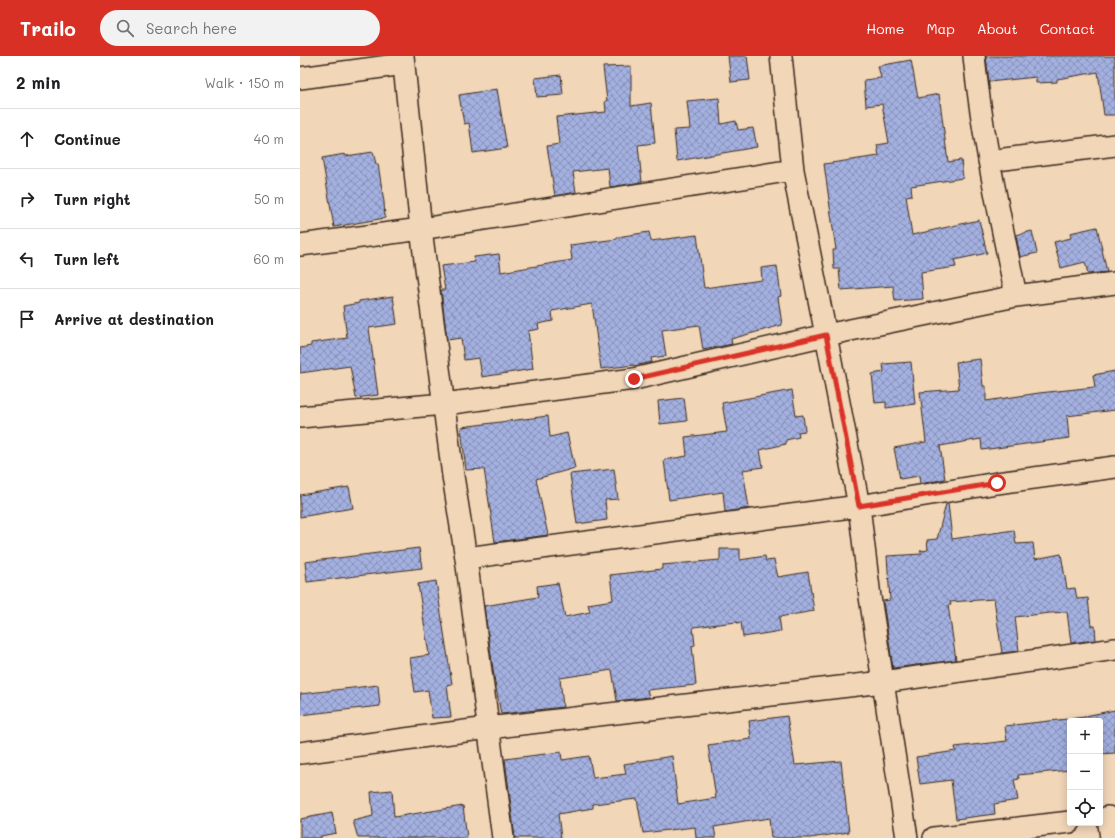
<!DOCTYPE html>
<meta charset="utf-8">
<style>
body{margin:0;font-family:Mali,sans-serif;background:#f2f2f2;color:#202124}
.controls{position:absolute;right:12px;bottom:12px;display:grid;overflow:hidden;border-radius:4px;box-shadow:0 2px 10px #0003}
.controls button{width:36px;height:36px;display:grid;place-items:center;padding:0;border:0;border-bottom:1px solid #e0e0e0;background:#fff;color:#202124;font:20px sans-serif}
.stop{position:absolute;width:12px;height:12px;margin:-9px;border:3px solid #d93025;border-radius:50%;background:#fff}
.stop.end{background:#d93025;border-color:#fff;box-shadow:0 1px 4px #0008}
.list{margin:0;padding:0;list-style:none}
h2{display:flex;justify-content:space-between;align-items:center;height:52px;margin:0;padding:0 16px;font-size:17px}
h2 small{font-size:13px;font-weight:400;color:#757577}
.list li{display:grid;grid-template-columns:26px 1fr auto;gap:12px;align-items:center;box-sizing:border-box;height:60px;padding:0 16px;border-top:1px solid #e0e0e0}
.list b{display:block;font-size:15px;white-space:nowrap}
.list em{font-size:13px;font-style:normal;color:#757577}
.icon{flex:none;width:22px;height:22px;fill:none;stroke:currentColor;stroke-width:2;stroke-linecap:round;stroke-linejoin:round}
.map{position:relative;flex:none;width:815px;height:782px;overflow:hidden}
header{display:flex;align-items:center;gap:24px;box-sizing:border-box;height:56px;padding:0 20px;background:#d93025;color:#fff}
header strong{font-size:19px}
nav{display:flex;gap:22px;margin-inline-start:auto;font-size:14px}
.search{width:280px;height:36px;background:#f2f2f2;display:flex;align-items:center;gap:10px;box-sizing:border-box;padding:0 14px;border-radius:22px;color:#757577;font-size:15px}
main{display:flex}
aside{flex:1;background:#fff}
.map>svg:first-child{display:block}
.building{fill:url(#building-cross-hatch);stroke:#3b2a1e}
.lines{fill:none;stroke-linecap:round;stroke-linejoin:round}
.minor-casing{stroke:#3b2a1e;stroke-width:24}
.minor{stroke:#f1d6b8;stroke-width:21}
.route{stroke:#d93025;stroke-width:5}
</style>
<header>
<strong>Trailo</strong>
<div class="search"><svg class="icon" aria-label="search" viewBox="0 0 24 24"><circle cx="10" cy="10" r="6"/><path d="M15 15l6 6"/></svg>Search here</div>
<nav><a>Home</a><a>Map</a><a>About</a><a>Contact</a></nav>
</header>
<main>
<aside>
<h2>2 min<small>Walk · 150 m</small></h2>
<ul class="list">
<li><svg class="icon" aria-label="ahead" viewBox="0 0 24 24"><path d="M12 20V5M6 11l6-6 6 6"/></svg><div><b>Continue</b></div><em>40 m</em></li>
<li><svg class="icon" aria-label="right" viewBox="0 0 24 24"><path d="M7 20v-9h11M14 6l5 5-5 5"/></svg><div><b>Turn right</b></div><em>50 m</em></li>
<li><svg class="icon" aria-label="left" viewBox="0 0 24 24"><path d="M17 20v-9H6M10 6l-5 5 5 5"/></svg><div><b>Turn left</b></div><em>60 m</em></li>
<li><svg class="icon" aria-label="arrive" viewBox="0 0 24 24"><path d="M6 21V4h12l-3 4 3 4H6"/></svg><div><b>Arrive at destination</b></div></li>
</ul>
</aside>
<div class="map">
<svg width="815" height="782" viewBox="0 0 815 782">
<defs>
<pattern id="building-cross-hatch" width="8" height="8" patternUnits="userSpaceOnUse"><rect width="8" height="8" fill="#a3b0e0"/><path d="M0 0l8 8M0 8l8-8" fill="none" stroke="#868fb5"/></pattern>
</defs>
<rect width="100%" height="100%" fill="#f1d6b8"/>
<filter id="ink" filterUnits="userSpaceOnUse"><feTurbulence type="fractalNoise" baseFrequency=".025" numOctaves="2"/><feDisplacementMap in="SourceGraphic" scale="8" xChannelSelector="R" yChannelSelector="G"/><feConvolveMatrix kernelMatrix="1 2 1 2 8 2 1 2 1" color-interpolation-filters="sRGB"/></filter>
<g filter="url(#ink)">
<!-- building -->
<path class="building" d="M428,0H447L450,24L431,26Z
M686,0H815V59H804L798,16L757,23V26L736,27V21L689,26Z
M611,4L618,42L639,38L648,106L661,104L663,122L611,130L612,139L606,140L612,179L679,164L687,197L654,204L656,211L621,216L623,243L595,245L593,230L541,234L539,213H534L533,194H536L524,108L579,100L577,89L589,87L582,48L566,50L564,24L581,22L578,10Z
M331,10V50L351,47L355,87L338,89L342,126L310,131L308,112L273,116L276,136L255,140L247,90L259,88L256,61L306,56L305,45H307L303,11Z
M261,19L263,39L237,41L235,22Z
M197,33L207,92L173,97L169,67L164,68L159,39Z
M419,42L421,68L436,65L438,74L453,72L457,91L377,105L374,74L390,73L387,45Z
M73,96L76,108H78L84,146L85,162L34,171L22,102L45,98L46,100Z
M797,171L807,216L788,218L785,206L761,212L754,186L771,182L770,177Z
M732,175L737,197L720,201L716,179Z
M349,176L351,185L397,179L404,232L462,224L461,212L477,210L481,240L478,241L482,269L431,283L432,288L403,294L399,269L362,274L366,300L351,302L352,306L334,310V309L301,313L292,248L252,255L253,265L238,268L239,273L228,275L233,313L182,321L179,302L164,304L161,282L147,284L141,234H145L141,210L175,206L174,201L199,198L201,216L272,204L270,189L317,183V181Z
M93,240L97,268L69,272L78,339L56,342L50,310L0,317V292L11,290V287L47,282L43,250L59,247V245Z
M680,303L683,330H686V345L739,337L795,331L793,319L815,315V354L767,360L769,382L682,394L681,383L640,390L645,423L620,428L619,420L600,423L594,392L626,386L620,336L659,333L656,306Z
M611,306L615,348L586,352V346L575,347L572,318L584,316L583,308Z
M492,334L496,360L503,359L505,375L498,376L499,381L486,384V388L460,394L463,411L443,414L449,452L425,456L423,436L369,444L364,404L387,400L385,381L427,376L422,347Z
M384,342L387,365L360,368L358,345Z
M248,360L250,381L267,377L275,412L236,423L248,479L195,486L184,413L166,414L161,371Z
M314,413L318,443L305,444L307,464L277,468L270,418Z
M49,431L53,452L0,461V439Z
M648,447L652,483L714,474L716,488L733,487L735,503L761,498L767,533L775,532L777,543L788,542L791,570H795L796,584L771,587L767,556L750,557L715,561L719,595L702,597L694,543L650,546L651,549H648L656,604L593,612L583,545L590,544L587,500L622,498L620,495L628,494L627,484L637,483L646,448Z
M119,492L122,512L7,526L5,506Z
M420,493H440V504L465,500L466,505L474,504L478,521L508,516L514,555L479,561L481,575L443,581L441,566L437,567V566L393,571L395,589L392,590L396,629L347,634L349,641L317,645L312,614L260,622L263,651L201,658L195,627L184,550L238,541L237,530L258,527L265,561L290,556L288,548L313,544L310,519L362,513V509L420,504Z
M136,525L152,628L147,629L151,661L132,662L128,634L115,636L110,602L129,599L118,528Z
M78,629L80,650L0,659V638Z
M815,654V697L800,698V665H770V714L718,719L719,723L714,724L718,744L694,748L695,758L656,763L651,724L620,728L616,701L656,695L655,691L707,685L705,670L785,661V660Z
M487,660L495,709L541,705L549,776L510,782H471L469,762L414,771L416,782H396L395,771L343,777L337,743L293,748V752L258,758L261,782H215L205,703L261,696L262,704L289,700L293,722L326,718L324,708L372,700L378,748L416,742L408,689L451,683L449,665Z
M92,734L94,761L163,750L167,782H58L53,765L73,760L71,736Z
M32,757L36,777L21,780V782H0V763Z"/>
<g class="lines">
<!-- minor casing -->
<g class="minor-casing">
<path id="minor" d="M103,0L121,173L153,420L166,502L203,782
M481,0L493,114L526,279L559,450L570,541L607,782
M674,0C682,81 700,160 716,240
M0,22L104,8
M689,105L815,89
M0,189L121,173L493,114
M0,361L144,348L334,323L526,279L716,240L815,227
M166,502L559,450L697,427L815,411
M0,697L188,672L583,626L815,593
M808,761L811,782
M634,782L770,766"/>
</g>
<!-- minor -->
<use href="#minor" class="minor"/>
</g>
</g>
<g class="lines" filter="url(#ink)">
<!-- route -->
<path class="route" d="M334,323L526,279L559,450L697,427"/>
</g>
</svg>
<div class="controls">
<button>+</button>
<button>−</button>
<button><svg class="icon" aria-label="locate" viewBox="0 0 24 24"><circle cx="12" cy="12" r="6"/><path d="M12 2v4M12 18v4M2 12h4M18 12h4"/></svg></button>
</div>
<div class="stop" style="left:697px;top:427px"></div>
<div class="stop end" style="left:334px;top:323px"></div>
</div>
</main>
